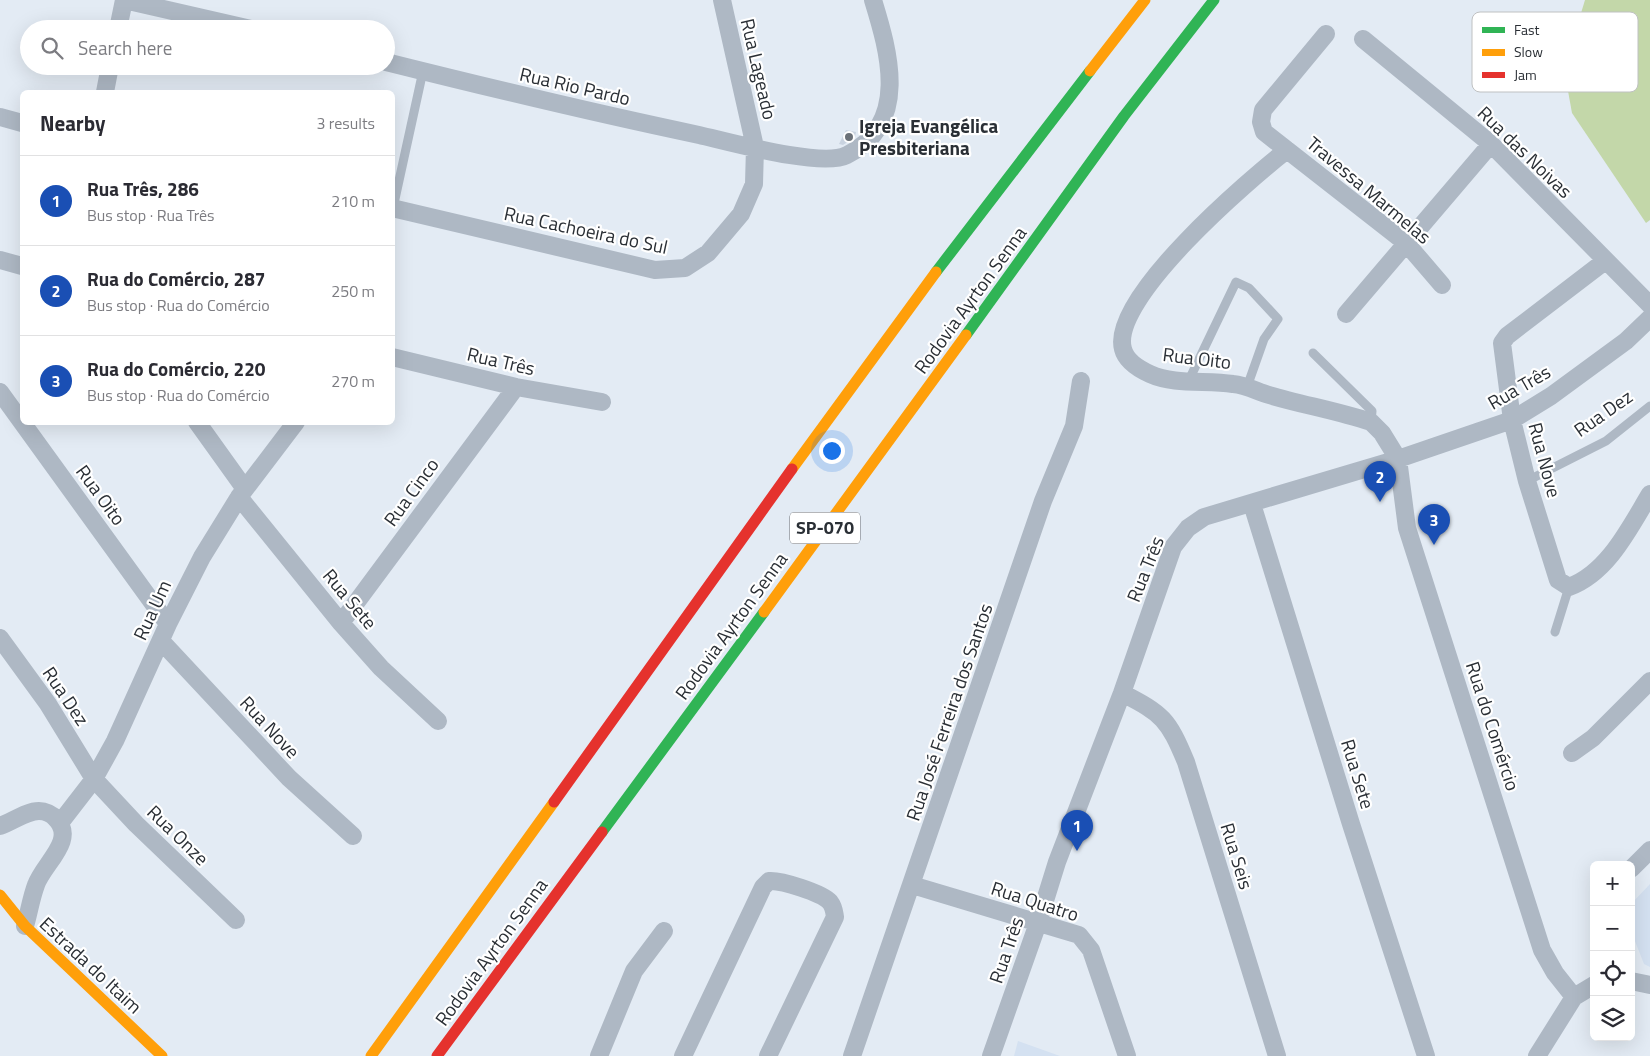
<!DOCTYPE html>
<meta charset="utf-8">
<style>
body{margin:0;font-family:"Titillium Web",sans-serif;background:#f7f7f7;color:#2b2b33}
.controls{position:absolute;right:15px;bottom:15px;display:grid;overflow:hidden;border-radius:8px;box-shadow:0 5px 20px #0002}
.controls button{width:45px;height:45px;display:grid;place-items:center;padding:0;border:0;border-bottom:1px solid #e1e1e2;background:#fff;color:#2b2b33;font:25px sans-serif}
.you{position:absolute;left:831px;top:450px;width:18px;height:18px;margin:-12px;border:4px solid #fff;border-radius:50%;background:#1a73e8;box-shadow:0 0 0 8px #1a73e833}
.badge{display:grid;place-items:center;width:32px;height:32px;border-radius:50%;background:#6b7178;color:#fff;font-size:16px;font-weight:700}
.pin{position:absolute;translate:-50% -41px;filter:drop-shadow(0 1px 2px #0008)}
.pin::after{content:'';position:absolute;top:26px;width:18px;height:15px;background:inherit;clip-path:polygon(0 0,100% 0,50% 100%)}
.list{margin:0;padding:0;list-style:none}
h2{display:flex;justify-content:space-between;align-items:center;height:65px;margin:0;padding:0 20px;font-size:21px}
h2 small{font-size:16px;font-weight:400;color:#7c7c81}
.list li{display:grid;grid-template-columns:32px 1fr auto;gap:15px;align-items:center;box-sizing:border-box;height:90px;padding:0 20px;border-top:1px solid #e1e1e2}
.list b{display:block;font-size:19px;white-space:nowrap}
.list p{margin:0;font-size:16px;white-space:nowrap;color:#7c7c81}
.list em{font-size:16px;font-style:normal;color:#7c7c81}
.icon{flex:none;width:28px;height:28px;fill:none;stroke:currentColor;stroke-width:2;stroke-linecap:round;stroke-linejoin:round}
.map{position:relative;flex:none;width:1650px;height:1056px;overflow:hidden}
.search{position:absolute;background:#fff;box-shadow:0 5px 20px #0002;left:20px;top:20px;width:375px;height:55px;display:flex;align-items:center;gap:12px;box-sizing:border-box;padding:0 18px;border-radius:28px;color:#7c7c81;font-size:19px}
.panel{position:absolute;background:#fff;box-shadow:0 5px 20px #0002;left:20px;top:90px;width:375px;height:335px;border-radius:8px}
.map>svg:first-child{display:block}
.built{fill:#d4e1f1}
.forest{fill:#c3d7a9}
.building{fill:#c9d3e0}
.lines{fill:none;stroke-linecap:round;stroke-linejoin:round}
.lane{stroke:#aeb8c4;stroke-width:9}
.street{stroke:#aeb8c4;stroke-width:18}
.fast{stroke:#30b455;stroke-width:11}
.slow{stroke:#ff9f0a;stroke-width:11}
.jam{stroke:#e5322d;stroke-width:11}
.poi-dot{fill:#6b7178;stroke:#fff;stroke-width:2}
.labels{text-anchor:middle;stroke-width:4.5;stroke-linejoin:round;paint-order:stroke}
.shield{fill:#fff;stroke:#6a6d72;stroke-width:1}
.shield-label{font-size:18px;font-weight:bold;fill:#2a2f35}
.street-label{font-size:19px;fill:#2a2f35;stroke:#fff}
.poi-label{font-size:19px;font-weight:bold;fill:#2a2f35;stroke:#fff;text-anchor:start}
.key{fill:#fff;stroke:#bfc1c2;stroke-width:1}
.key-label{font-size:14px;fill:#2a2f35}
</style>
<div class="map">
<svg width="1650" height="1056" viewBox="0 0 1650 1056">
<rect width="100%" height="100%" fill="#e3ebf4"/>
<!-- built -->
<path class="built" d="M1650,884V967L1644,964L1631,931V904Z
M1018,1041L1060,1056H1014Z"/>
<!-- forest -->
<path class="forest" d="M1585,0H1650V220L1646,223L1572,113L1564,69Z"/>
<!-- building -->
<path class="building" d="M846,130L856,132L855,137L843,145L839,144Z"/>
<g class="lines">
<!-- lane -->
<path class="lane" d="M393,208L423,71
M1313,353L1372,411L1371,422
M1189,380L1236,282L1249,288L1278,319L1264,339L1247,387
M1527,481L1606,441L1650,406
M1555,632L1569,587"/>
<!-- street -->
<path class="street" d="M124,0L251,29
M118,29L124,0
M1326,34L1263,110L1261,122L1264,132L1406,243L1442,285
M1363,39L1491,144L1650,305
M386,62C490,88 594,113 699,135C730,142 822,168 847,155C910,124 889,52 873,0
M105,92L110,66
M0,117L22,123
M1287,150C1250,179 1109,299 1123,349C1126,361 1139,369 1150,374C1174,385 1206,380 1233,384C1246,385 1256,391 1269,395C1303,405 1338,411 1371,422L1382,433L1398,459L1407,528L1542,950L1555,973L1574,997
M392,208L655,270L685,268L708,253L741,214L754,184L755,147L722,0
M0,260L22,266
M1605,261L1507,336L1502,343L1512,420L1527,481L1558,580L1569,587C1608,573 1630,527 1650,494
M1346,314L1491,144
M392,357L516,387L602,402
M0,392L168,624
M197,422L245,489
M239,497L341,623L381,668L438,721
M1252,504L1351,824L1426,1056
M341,623L516,387
M0,638L48,704L94,779L136,824L236,920
M161,641L289,778L353,836
M1122,693C1163,714 1168,719 1186,762L1277,1056
M1572,753L1593,738L1650,681
M60,823L94,779L115,741L168,624L202,557L239,497L296,422
M0,826C12,822 26,811 39,811C45,811 52,814 56,819C77,840 43,864 36,885C31,898 29,913 25,926
M1631,869L1650,850
M912,885L1079,935L1091,950L1127,1056
M1631,981L1650,985
M599,1056L634,971L664,931
M683,1056L763,887L769,881C781,880 822,893 830,902C834,907 834,911 835,917L768,1056
M852,1056L1043,501L1074,426L1081,381
M991,1056L1038,923L1057,862L1122,693L1173,547L1188,528L1204,517L1398,459L1512,420L1551,396L1626,341L1650,318
M1537,1056L1574,997L1594,985"/>
<!-- fast -->
<path class="fast" d="M936,272L1090,71
M966,335L1124,116L1214,0
M602,832L764,612"/>
<!-- slow -->
<path class="slow" d="M1090,71L1145,0
M792,469L936,272
M764,612L966,335
M0,895L25,926L162,1056
M371,1056L554,802"/>
<!-- jam -->
<path class="jam" d="M554,802L792,469
M437,1056L602,832"/>
</g>
<!-- markers -->
<circle class="poi-dot" cx="849" cy="137" r="5"/>
<g class="labels">
<!-- shield labels -->
<rect class="shield" x="790" y="512.5" width="70" height="31" rx="4"/>
<g class="shield-label">
<text x="825" y="534">SP-070</text>
</g>
<!-- street labels -->
<g class="street-label">
<text transform="translate(759 69) rotate(77)" y="7">Rua Lageado</text>
<text transform="translate(575 86) rotate(13)" y="7">Rua Rio Pardo</text>
<text transform="translate(1525 152) rotate(44)" y="7">Rua das Noivas</text>
<text transform="translate(1369 190) rotate(40)" y="7">Travessa Marmelas</text>
<text transform="translate(586 230) rotate(12)" y="7">Rua Cachoeira do Sul</text>
<text transform="translate(970 300) rotate(-54)" y="7">Rodovia Ayrton Senna</text>
<text transform="translate(1197 358) rotate(7)" y="7">Rua Oito</text>
<text transform="translate(501 361) rotate(13)" y="7">Rua Três</text>
<text transform="translate(1519 387) rotate(-30)" y="7">Rua Três</text>
<text transform="translate(1603 413) rotate(-35)" y="7">Rua Dez</text>
<text transform="translate(1545 460) rotate(75)" y="7">Rua Nove</text>
<text transform="translate(411 492) rotate(-54)" y="7">Rua Cinco</text>
<text transform="translate(101 495) rotate(54)" y="7">Rua Oito</text>
<text transform="translate(1145 569) rotate(-68)" y="7">Rua Três</text>
<text transform="translate(350 599) rotate(50)" y="7">Rua Sete</text>
<text transform="translate(152 610) rotate(-65)" y="7">Rua Um</text>
<text transform="translate(731 626) rotate(-54)" y="7">Rodovia Ayrton Senna</text>
<text transform="translate(66 696) rotate(56)" y="7">Rua Dez</text>
<text transform="translate(949 712) rotate(-71)" y="7">Rua José Ferreira dos Santos</text>
<text transform="translate(1493 726) rotate(72)" y="7">Rua do Comércio</text>
<text transform="translate(270 727) rotate(47)" y="7">Rua Nove</text>
<text transform="translate(1358 774) rotate(73)" y="7">Rua Sete</text>
<text transform="translate(178 835) rotate(44)" y="7">Rua Onze</text>
<text transform="translate(1237 856) rotate(73)" y="7">Rua Seis</text>
<text transform="translate(1035 901) rotate(18)" y="7">Rua Quatro</text>
<text transform="translate(1006 950) rotate(-71)" y="7">Rua Três</text>
<text transform="translate(491 952) rotate(-54)" y="7">Rodovia Ayrton Senna</text>
<text transform="translate(91 965) rotate(43)" y="7">Estrada do Itaim</text>
</g>
<!-- poi labels -->
<g class="poi-label">
<text x="859" y="133">Igreja Evangélica<tspan x="859" dy="22">Presbiteriana</tspan></text>
</g>
</g>
<!-- legend -->
<rect x="1472" y="12" width="166" height="80" rx="8" class="key"/>
<rect x="1482" y="27" width="23" height="6" fill="#30b455"/>
<rect x="1482" y="49" width="23" height="7" fill="#ff9f0a"/>
<rect x="1482" y="72" width="23" height="6" fill="#e5322d"/>
<g class="key-label">
<text x="1514" y="35">Fast</text>
<text x="1514" y="57">Slow</text>
<text x="1514" y="80">Jam</text>
</g>
</svg>
<div class="controls">
<button>+</button>
<button>−</button>
<button><svg class="icon" aria-label="locate" viewBox="0 0 24 24"><circle cx="12" cy="12" r="6"/><path d="M12 2v4M12 18v4M2 12h4M18 12h4"/></svg></button>
<button><svg class="icon" aria-label="layers" viewBox="0 0 24 24"><path d="M12 4l9 5-9 5-9-5zM3 14l9 5 9-5"/></svg></button>
</div>
<div class="you"></div>
<div class="pin badge" style="left:1077px;top:851px;background:#1a4fb4">1</div>
<div class="pin badge" style="left:1380px;top:502px;background:#1a4fb4">2</div>
<div class="pin badge" style="left:1434px;top:545px;background:#1a4fb4">3</div>
<div class="search"><svg class="icon" aria-label="search" viewBox="0 0 24 24"><circle cx="10" cy="10" r="6"/><path d="M15 15l6 6"/></svg>Search here</div>
<section class="panel">
<h2>Nearby<small>3 results</small></h2>
<ul class="list">
<li><span class="badge" style="background:#1a4fb4">1</span><div><b>Rua Três, 286</b><p>Bus stop · Rua Três</p></div><em>210 m</em></li>
<li><span class="badge" style="background:#1a4fb4">2</span><div><b>Rua do Comércio, 287</b><p>Bus stop · Rua do Comércio</p></div><em>250 m</em></li>
<li><span class="badge" style="background:#1a4fb4">3</span><div><b>Rua do Comércio, 220</b><p>Bus stop · Rua do Comércio</p></div><em>270 m</em></li>
</ul>
</section>
</div>
